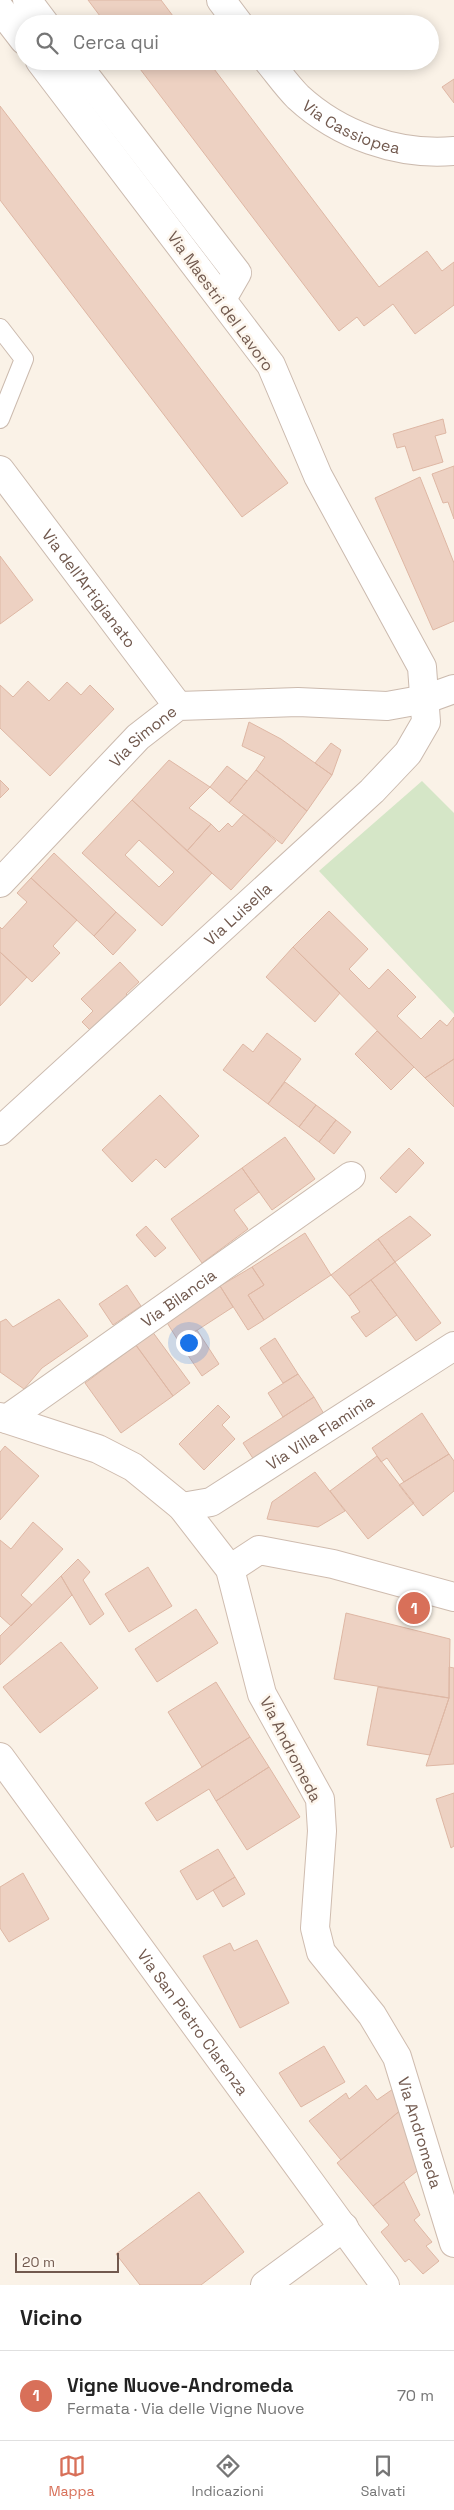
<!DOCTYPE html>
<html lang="it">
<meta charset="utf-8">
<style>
body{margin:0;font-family:"Space Grotesk",sans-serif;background:#f2f2f2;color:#222}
.scale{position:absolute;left:15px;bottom:12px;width:104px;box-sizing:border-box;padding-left:5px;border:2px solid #71594e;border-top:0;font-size:14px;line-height:18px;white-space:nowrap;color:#71594e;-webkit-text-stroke:4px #fdf6ed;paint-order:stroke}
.you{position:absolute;left:188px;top:1342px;width:18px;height:18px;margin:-12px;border:4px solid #fff;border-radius:50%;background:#1a73e8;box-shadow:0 0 0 8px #1a73e833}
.badge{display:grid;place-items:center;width:32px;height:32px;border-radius:50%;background:#d87059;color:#fff;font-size:16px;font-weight:700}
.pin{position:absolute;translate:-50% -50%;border:2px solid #fff;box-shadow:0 1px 5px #0006}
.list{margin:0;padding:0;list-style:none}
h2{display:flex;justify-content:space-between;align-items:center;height:65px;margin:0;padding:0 20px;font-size:21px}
h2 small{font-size:16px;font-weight:400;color:#767676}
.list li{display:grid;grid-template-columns:32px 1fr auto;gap:15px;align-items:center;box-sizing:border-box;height:90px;padding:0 20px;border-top:1px solid #e0e0e0}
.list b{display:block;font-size:19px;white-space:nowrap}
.list p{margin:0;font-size:16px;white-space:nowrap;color:#767676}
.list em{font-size:16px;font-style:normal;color:#767676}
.icon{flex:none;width:28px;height:28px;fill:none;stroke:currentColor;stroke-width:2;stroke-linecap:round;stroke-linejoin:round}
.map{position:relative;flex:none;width:454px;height:2285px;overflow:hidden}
.search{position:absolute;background:#fff;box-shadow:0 2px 12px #0003;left:15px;right:15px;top:15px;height:55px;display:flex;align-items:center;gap:12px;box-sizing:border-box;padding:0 18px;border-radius:28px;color:#767676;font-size:19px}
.sheet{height:155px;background:#fff}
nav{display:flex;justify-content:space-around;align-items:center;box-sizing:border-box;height:70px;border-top:1px solid #e0e0e0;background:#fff;font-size:14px;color:#767676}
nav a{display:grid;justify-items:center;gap:2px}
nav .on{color:#d87059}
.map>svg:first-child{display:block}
.green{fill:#d5e6c7}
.building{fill:#edd1c2;stroke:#deb7a4;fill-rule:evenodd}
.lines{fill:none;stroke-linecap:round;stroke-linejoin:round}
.lane-casing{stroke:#cbbaae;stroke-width:20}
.street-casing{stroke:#cbbaae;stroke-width:30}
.secondary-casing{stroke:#cfbcaf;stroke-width:30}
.lane{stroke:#fff;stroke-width:18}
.street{stroke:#fff;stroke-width:28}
.secondary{stroke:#fff;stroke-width:28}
.labels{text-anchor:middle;stroke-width:5;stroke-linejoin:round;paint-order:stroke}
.street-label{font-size:16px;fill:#71594e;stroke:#fdf6ed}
</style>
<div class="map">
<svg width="454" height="2285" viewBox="0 0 454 2285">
<rect width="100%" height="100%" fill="#faf2e7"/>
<!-- green -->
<path class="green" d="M422,781L454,813V1014L319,871Z"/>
<!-- building -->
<path class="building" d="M88,0H161L179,24H106Z
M134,61H208L379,287L427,251L442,271L454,262V305L415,334L393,304L364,326L357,317L339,331Z
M454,79V103L442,87Z
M0,106L288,483L242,517L0,200Z
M443,419L446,433L435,436L443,462L413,471L405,446L397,448L393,434Z
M454,466V519L448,502L443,503L432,474Z
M420,477L454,563V621L433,630L375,498Z
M0,556L33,600L0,624Z
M28,681L49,701L67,682L81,695L90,685L114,709L50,776L0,728V685L13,697Z
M249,722L281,739L332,775L307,811L256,770L265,757L242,746Z
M331,743L341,750L332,775L315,763Z
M169,760L210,787L189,808L211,824L187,851L132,800Z
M227,766L247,781L229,803L210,787Z
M256,770L307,811L282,844L229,803Z
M0,780L9,789L0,798Z
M132,800L212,873L162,926L82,853ZM139,840L174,872L159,887L125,855Z
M244,814L276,841L231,890L187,851L211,824L219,832L228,823L232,827Z
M54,853L116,912L94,936L31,878Z
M31,878L77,920L53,946L60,953L32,982L0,952V927L2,929L27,902L17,893Z
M329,911L368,949L349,969L369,989L388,969L416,997L397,1016L421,1039L440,1020L447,1026L454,1017V1059L425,1078L293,947Z
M116,912L136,930L113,955L94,936Z
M293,947L340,993L315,1022L266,977Z
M0,952L27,977L0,1006Z
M120,962L139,982L126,994L129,997L92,1032L82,1022L93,1011L81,999Z
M377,1031L414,1067L391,1090L355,1054Z
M267,1033L301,1059L268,1104L223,1070L243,1044L253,1052Z
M454,1059V1107L425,1078Z
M285,1082L316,1105L299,1127L268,1104Z
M160,1095L199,1136L165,1168L156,1159L132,1182L102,1150Z
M316,1105L336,1120L319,1142L299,1127Z
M336,1120L351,1132L334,1154L319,1142Z
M285,1137L315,1179L272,1210L242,1168Z
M409,1148L424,1163L396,1193L380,1178Z
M242,1168L259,1192L234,1210L248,1229L202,1263L171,1219Z
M410,1216L431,1235L395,1262L378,1239Z
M146,1226L166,1248L155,1257L136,1235Z
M305,1233L331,1275L264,1320L248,1295L264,1285L252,1267Z
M378,1239L395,1262L349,1296L331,1275Z
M395,1262L441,1323L416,1341L371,1280Z
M252,1267L264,1285L248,1295L264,1320L248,1330L220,1286Z
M371,1280L397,1315L366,1337L351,1317L360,1312L349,1296Z
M127,1285L141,1306L113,1325L99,1304Z
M220,1286L233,1307L179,1342L166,1321Z
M59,1299L88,1336L42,1368L24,1389L0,1372V1322L6,1319L13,1327Z
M149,1327L190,1383L173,1396L132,1340Z
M197,1330L219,1364L202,1376L179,1342Z
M275,1338L298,1374L283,1383L260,1348Z
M136,1345L173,1396L121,1433L85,1383Z
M298,1374L314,1397L283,1417L268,1393Z
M314,1397L324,1414L254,1460L243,1443Z
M218,1405L230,1417L222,1425L235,1439L204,1470L179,1444Z
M422,1413L449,1454L404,1482L387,1458L381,1462L372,1448Z
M5,1446L39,1476L0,1520V1452Z
M449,1454L454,1461V1491L423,1516L399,1485Z
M377,1456L414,1503L368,1539L330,1491Z
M315,1472L345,1511L318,1527L267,1519L272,1502Z
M33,1522L63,1549L21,1595L32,1605L11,1626L0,1616V1540L11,1549Z
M78,1559L90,1572L83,1580L104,1614L90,1625L61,1576Z
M148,1567L172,1606L129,1632L105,1594Z
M61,1576L72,1595L0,1665V1636Z
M196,1609L218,1643L157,1682L135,1649Z
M346,1613L450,1639L449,1698L334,1679Z
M61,1642L98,1688L40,1733L3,1687Z
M449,1667L454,1668V1764L426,1766L449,1698Z
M216,1682L250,1737L202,1767L168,1712Z
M378,1687L449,1698L430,1755L367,1745Z
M250,1737L269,1767L216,1801L209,1789L157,1821L145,1803Z
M269,1767L300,1817L247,1850L216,1801Z
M454,1793V1846L451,1848L436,1799Z
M218,1849L235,1877L197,1900L180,1871Z
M23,1873L49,1919L9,1942L0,1928V1887Z
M235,1877L245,1894L223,1907L213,1890Z
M257,1940L289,2003L240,2028L203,1956L230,1943L234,1951Z
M324,2046L345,2082L301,2107L279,2073Z
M366,2085L377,2100L393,2089L402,2109L341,2160L309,2121L346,2093L349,2099Z
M402,2109L421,2168L373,2206L337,2163Z
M404,2182L420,2215L414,2220L432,2242L426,2246L439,2261L423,2274L409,2259L405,2262L381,2232L389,2225L373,2206Z
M199,2192L244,2252L201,2285H140L116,2254Z"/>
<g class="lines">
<!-- lane casing -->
<g class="lane-casing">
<path id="lane" d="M0,328L24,359L0,419"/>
</g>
<!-- street casing -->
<g class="street-casing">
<g id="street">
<path d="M27,0L45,24"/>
<path d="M221,0L239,24"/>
<path d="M0,9L24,40"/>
<path d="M74,61L237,273L222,299"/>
<path id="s1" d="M268,61C278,73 287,86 298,97C339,135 398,156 454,151"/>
<path id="s2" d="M0,470L178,706"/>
<path id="s3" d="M0,883L138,737L178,706L298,702L387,706L426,699L454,689"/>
<path id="s4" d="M0,1131L372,791L408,753L426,722L422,667L318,476L271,365L40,61"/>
<path id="s5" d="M7,1419L351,1176"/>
<path id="s6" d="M182,1507L211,1502L454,1346"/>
<path d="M265,2285L344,2227"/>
</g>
</g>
<!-- secondary casing -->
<g class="secondary-casing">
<g id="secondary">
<path id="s7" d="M0,1417L98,1449L133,1467L182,1507L230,1569L262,1694L320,1799L322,1831L315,1928L321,1952L372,2015L397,2057L454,2243"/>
<path d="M230,1569L259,1550L333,1564L454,1597"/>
<path id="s8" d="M0,1757L385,2285"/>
</g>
</g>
<!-- lane -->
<use href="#lane" class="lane"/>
<!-- street -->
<use href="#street" class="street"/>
<!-- secondary -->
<use href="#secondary" class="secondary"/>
</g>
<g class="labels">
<!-- street labels -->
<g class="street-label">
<text dy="6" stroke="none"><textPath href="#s1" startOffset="109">Via Cassiopea</textPath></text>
<text transform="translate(221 301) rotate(54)" y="6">Via Maestri del Lavoro</text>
<text dy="6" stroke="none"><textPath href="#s2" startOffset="148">Via dell'Artigianato</textPath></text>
<text dy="6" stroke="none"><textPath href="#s3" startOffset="205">Via Simone</textPath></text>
<text dy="6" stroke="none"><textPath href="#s4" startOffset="322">Via Luisella</textPath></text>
<text dy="6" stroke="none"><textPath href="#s5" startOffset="210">Via Bilancia</textPath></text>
<text dy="6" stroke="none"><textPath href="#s6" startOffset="159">Via Villa Flaminia</textPath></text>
<text transform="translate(291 1749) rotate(63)" y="6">Via Andromeda</text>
<text dy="6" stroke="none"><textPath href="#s8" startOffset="328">Via San Pietro Clarenza</textPath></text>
<text dy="6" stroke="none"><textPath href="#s7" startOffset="896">Via Andromeda</textPath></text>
</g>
</g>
</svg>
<div class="scale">20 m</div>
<div class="you"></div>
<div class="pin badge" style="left:414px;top:1608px">1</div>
<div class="search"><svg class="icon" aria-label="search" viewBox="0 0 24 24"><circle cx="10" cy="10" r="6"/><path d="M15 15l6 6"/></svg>Cerca qui</div>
</div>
<section class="sheet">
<h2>Vicino<small></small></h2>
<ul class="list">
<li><span class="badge">1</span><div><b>Vigne Nuove-Andromeda</b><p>Fermata · Via delle Vigne Nuove</p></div><em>70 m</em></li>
</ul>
</section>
<nav>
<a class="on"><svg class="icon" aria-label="map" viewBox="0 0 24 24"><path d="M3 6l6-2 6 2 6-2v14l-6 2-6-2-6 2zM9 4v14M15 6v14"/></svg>Mappa</a>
<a><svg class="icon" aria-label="directions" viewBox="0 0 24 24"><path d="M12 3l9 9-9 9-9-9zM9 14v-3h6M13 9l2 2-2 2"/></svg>Indicazioni</a>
<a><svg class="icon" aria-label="saved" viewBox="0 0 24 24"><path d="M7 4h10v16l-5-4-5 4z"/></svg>Salvati</a>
</nav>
